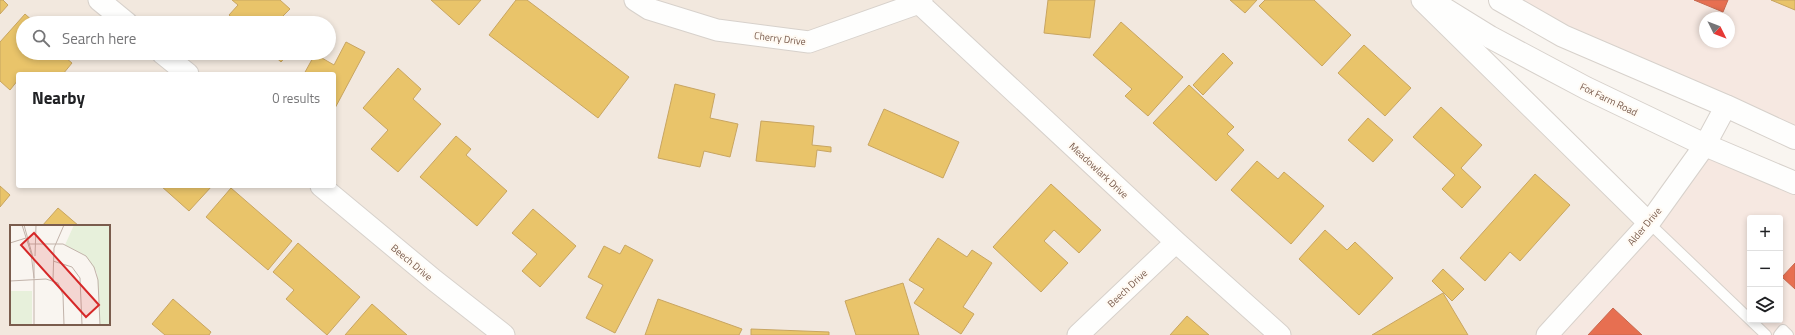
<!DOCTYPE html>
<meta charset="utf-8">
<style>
body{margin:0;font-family:"Titillium Web",sans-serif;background:#f6f6f6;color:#202124}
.controls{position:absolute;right:12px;bottom:12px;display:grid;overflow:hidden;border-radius:4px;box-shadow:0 2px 6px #0003}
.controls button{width:36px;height:36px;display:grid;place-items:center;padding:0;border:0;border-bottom:1px solid #e0e0e0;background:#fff;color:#202124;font:20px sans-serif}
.compass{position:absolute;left:1699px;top:12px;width:36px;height:36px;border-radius:50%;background:#fff;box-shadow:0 2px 6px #0003;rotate:132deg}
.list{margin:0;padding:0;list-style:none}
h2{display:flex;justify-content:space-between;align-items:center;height:52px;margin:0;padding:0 16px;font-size:17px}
h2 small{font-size:13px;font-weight:400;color:#757577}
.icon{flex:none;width:22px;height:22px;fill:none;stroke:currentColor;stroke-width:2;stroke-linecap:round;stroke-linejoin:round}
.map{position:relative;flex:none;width:1795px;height:335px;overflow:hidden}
.search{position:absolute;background:#fff;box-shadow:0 2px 6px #0003;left:16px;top:16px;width:320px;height:44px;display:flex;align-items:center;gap:10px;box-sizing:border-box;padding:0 14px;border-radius:22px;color:#757577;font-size:15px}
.panel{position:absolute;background:#fff;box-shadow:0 2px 6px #0003;left:16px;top:72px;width:320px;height:116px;border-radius:4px}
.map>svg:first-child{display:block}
.residential{fill:#f2e8de;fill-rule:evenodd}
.commercial{fill:#f6e8e1;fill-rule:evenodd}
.homes{fill:#e9c46a;stroke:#c8a561}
.shops{fill:#e76f51;stroke:#c66950}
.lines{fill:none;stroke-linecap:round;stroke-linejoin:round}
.service-casing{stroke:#d7d1cb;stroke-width:12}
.minor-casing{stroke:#d7d1cb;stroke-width:23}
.tertiary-casing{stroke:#d7d1cb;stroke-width:24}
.service{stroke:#fefefd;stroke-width:10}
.minor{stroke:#fefefd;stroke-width:21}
.tertiary{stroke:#fefefd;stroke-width:22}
.labels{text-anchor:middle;stroke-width:4;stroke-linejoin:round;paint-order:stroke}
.street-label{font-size:10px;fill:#7a5c4d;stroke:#fffaf3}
.inset-road{fill:none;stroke:#c2b3aa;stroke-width:1}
.view{fill:#d62828;fill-opacity:0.15;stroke:#d62828;stroke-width:2}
.inset-edge{fill:none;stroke:#7a5c4d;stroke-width:2}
</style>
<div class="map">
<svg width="1795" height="335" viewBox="0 0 1795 335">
<rect width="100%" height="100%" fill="#f9f5f0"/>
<!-- residential -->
<path class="residential" d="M0,0H1421L1649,223L1547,335H0ZM23,23H329V53H23ZM18,74H334V186H18ZM11,226H109V324H11Z"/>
<!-- commercial -->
<path class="commercial" d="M1500,0H1795V138ZM1705,18H1729V42H1705Z
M1705,145L1795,183V335H1547ZM1750,218H1780V320H1750Z"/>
<!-- homes -->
<path class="homes" d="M0,0H3L8,5L0,14Z
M232,0H280L290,9L283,16L290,23H238L229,15L238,5Z
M431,0H481L459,25Z
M516,0H527L629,77L598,118L489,35Z
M1048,0H1095L1090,38L1044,33Z
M1230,0H1257L1245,13Z
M1265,0H1314L1351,35L1322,66L1259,6Z
M1771,0H1795V10Z
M25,14L35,23H23V53H60L72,63L63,74H18V80L10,90L0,81V42Z
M1121,22L1183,77L1148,116L1125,96L1132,89L1093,55Z
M346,42L365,52L334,110V74H304L315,54L334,65Z
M1364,45L1411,88L1385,116L1338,73Z
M271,53H289L281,62Z
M1223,53L1233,63L1203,95L1193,85Z
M398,68L421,89L413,99L441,124L398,172L371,149L388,130L363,108Z
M675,84L715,94L710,118L738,124L730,157L704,151L700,167L658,158Z
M1189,85L1234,127L1227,134L1244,150L1216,181L1153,123Z
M1441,107L1482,145L1461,168L1481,187L1462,208L1442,189L1455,175L1413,137Z
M884,109L959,142L943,178L868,145Z
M1368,118L1393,140L1373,162L1348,140Z
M761,121L814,126L812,145L831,147V152L817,150L815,167L756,161Z
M456,136L471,149L466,155L507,191L477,226L420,177Z
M1257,161L1278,179L1284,172L1324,206L1291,244L1231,190Z
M1535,174L1570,205L1520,261L1510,252L1485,281L1460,258Z
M1051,184L1101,230L1079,253L1054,230L1044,241L1068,263L1041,292L993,247Z
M0,186L10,195L0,207Z
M161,186H212L189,211Z
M231,188L292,241L268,270L206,217Z
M58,208L79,226H42Z
M533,209L576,246L540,287L522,271L537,254L512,233Z
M1325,230L1347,250L1355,242L1393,278L1359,315L1299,259Z
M938,238L967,257L972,250L992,263L963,307L974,314L961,334L914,303L924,289L909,280Z
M298,243L360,297L327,335L286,299L294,290L273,272Z
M625,245L653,260L615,333L586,318L603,285L588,277L604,246L620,254Z
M1443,269L1464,289L1452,301L1432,281Z
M903,283L919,335H856L845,301Z
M1443,293L1468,335H1372Z
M173,299L211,332L209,335H165L152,324Z
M658,299L742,329L739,335H645Z
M372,304L407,335H345Z
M1187,316L1209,335H1170Z
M751,329L829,332V335H751Z"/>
<!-- shops -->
<path class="shops" d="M1694,0H1728L1723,12Z
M1795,263V289L1782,277Z
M1613,308L1642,335H1588Z"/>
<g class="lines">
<!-- service casing -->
<g class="service-casing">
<path id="service" d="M1649,223L1766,335
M1779,335L1783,330L1788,335"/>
</g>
<!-- minor casing -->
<g class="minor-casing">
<path id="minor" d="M99,0L127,23
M635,0L649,9L717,30L809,42L919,3L922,0
M1422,0L1649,223
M919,3L1176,242L1280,335
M162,53L188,74
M321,186L434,280L504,335
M1078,335L1176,242
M1547,335L1649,223L1705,145L1726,106"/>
</g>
<!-- tertiary casing -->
<g class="tertiary-casing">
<path id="tertiary" d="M1430,0L1490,37L1586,88L1705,145L1795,183
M1500,0L1563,36L1726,106L1795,138"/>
</g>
<!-- service -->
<use href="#service" class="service"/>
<!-- minor -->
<use href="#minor" class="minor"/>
<!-- tertiary -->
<use href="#tertiary" class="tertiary"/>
</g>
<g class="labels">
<!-- street labels -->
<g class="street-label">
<text transform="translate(780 38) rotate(7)" y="4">Cherry Drive</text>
<text transform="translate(1609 99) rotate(26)" y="4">Fox Farm Road</text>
<text transform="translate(1099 170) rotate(43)" y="4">Meadowlark Drive</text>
<text transform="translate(1644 226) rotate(-50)" y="4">Alder Drive</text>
<text transform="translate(412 262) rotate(40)" y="4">Beech Drive</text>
<text transform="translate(1127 288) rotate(-43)" y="4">Beech Drive</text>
</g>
</g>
<!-- overview -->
<g transform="translate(10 225)">
<rect width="100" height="100" fill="#f9f5f0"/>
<path d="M64,0H100V100H90L87,48L76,31L55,20ZM0,66H22V100H0Z" fill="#e7f0db"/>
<path class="inset-road" d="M12,0L21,28L24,53M14,0L24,36V100M0,18L16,13M18,19H53L76,31L84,42L88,55L90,100M25,31L26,0M43,36L62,42L70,53L72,100M43,55L44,23L54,0M0,56L36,54L48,58L53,70L54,100"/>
<path class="view" d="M24,8L89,80L76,92L11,20Z"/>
<rect width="100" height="100" class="inset-edge"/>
</g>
</svg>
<div class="controls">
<button>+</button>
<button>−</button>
<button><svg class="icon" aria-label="layers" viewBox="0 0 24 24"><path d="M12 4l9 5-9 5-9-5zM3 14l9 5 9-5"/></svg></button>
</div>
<svg class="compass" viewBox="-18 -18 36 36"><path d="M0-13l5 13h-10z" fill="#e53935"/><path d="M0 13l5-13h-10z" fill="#757577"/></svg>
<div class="search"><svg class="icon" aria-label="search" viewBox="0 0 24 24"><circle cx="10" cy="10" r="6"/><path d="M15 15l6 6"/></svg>Search here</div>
<section class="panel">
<h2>Nearby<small>0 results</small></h2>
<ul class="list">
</ul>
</section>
</div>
